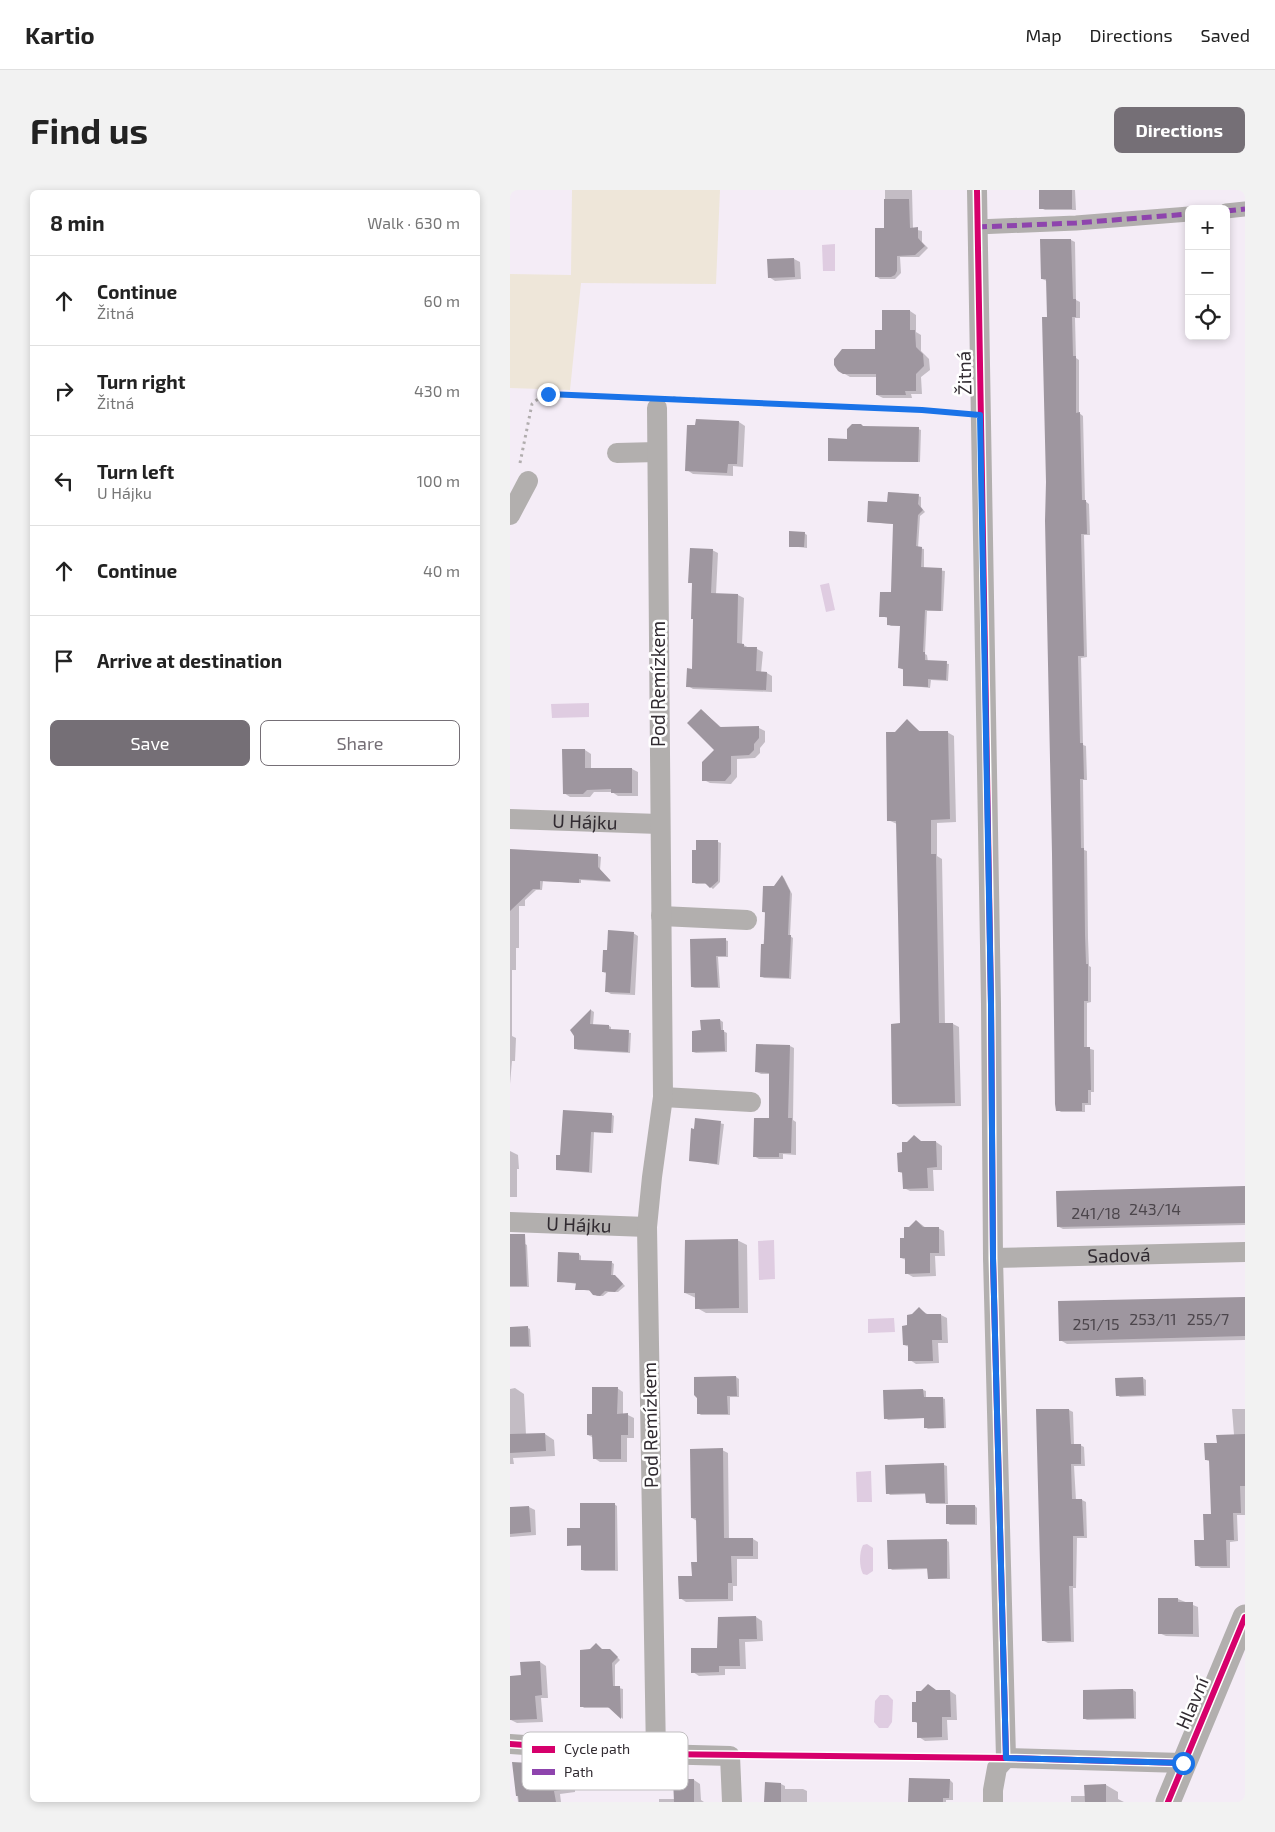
<!DOCTYPE html>
<meta charset="utf-8">
<style>
body{margin:0;font-family:"Exo 2",sans-serif;background:#f2f2f2;color:#222}
.controls{position:absolute;right:15px;top:15px;display:grid;overflow:hidden;border-radius:8px;box-shadow:0 2px 8px #0003}
.controls button{width:45px;height:45px;display:grid;place-items:center;padding:0;border:0;border-bottom:1px solid #e0e0e0;background:#fff;color:#222;font:25px sans-serif}
.stop{position:absolute;width:15px;height:15px;margin:-11px;border:4px solid #1a73e8;border-radius:50%;background:#fff}
.stop.end{background:#1a73e8;border-color:#fff;box-shadow:0 1px 5px #0008}
.list{margin:0;padding:0;list-style:none}
h2{display:flex;justify-content:space-between;align-items:center;height:65px;margin:0;padding:0 20px;font-size:21px}
h2 small{font-size:16px;font-weight:400;color:#767676}
.list li{display:grid;grid-template-columns:32px 1fr auto;gap:15px;align-items:center;box-sizing:border-box;height:90px;padding:0 20px;border-top:1px solid #e0e0e0}
.list b{display:block;font-size:19px;white-space:nowrap}
.list p{margin:0;font-size:16px;white-space:nowrap;color:#767676}
.list em{font-size:16px;font-style:normal;color:#767676}
.actions{display:flex;gap:10px;padding:15px 20px}
.actions a{flex:1;padding:11px 0;border:1px solid #756f76;border-radius:8px;text-align:center;font-size:18px;color:#756f76}
.actions .main{background:#756f76;color:#fff}
.icon{flex:none;width:28px;height:28px;fill:none;stroke:currentColor;stroke-width:2;stroke-linecap:round;stroke-linejoin:round}
.map{position:relative;flex:none;width:735px;height:1612px;overflow:hidden;border-radius:8px}
header{display:flex;align-items:center;gap:30px;box-sizing:border-box;height:70px;padding:0 25px;background:#fff;border-bottom:1px solid #e0e0e0}
header strong{font-size:24px}
nav{display:flex;gap:28px;margin-inline-start:auto;font-size:18px}
.intro{display:flex;align-items:center;justify-content:space-between;box-sizing:border-box;height:120px;padding:0 30px}
h1{margin:0;font-size:35px}
.button{padding:12px 22px;border-radius:8px;background:#756f76;color:#fff;font-size:18px;font-weight:700}
main{display:flex;gap:30px;padding:0 30px}
aside{flex:1;background:#fff;border-radius:8px;box-shadow:0 2px 8px #0003}
.map>svg:first-child{display:block}
.green{fill:#eee6d9}
.water{fill:#dfcce1}
.shadow{fill:#0003}
.building{fill:#9e969f}
.lines{fill:none;stroke-linecap:round;stroke-linejoin:round}
.path{stroke:#b1adae;stroke-width:3;stroke-dasharray:2.5 4;stroke-linecap:butt}
.pedestrian{stroke:#b2afae;stroke-width:15}
.minor{stroke:#b2afae;stroke-width:20}
.tertiary{stroke:#b2afae;stroke-width:25}
.quiet{stroke:#8e44ad;stroke-width:5;stroke-dasharray:10 5;stroke-linecap:butt}
.cycleway-casing{stroke:#fff;stroke-width:9}
.cycleway{stroke:#d6006c;stroke-width:6}
.route{stroke:#1a73e8;stroke-width:6}
.labels{text-anchor:middle;stroke-width:5;stroke-linejoin:round;paint-order:stroke}
.number-label{font-size:16px;fill:#4c464c}
.street-label{font-size:19px;fill:#312b31;stroke:#fff}
.key{fill:#fff;stroke:#c1bfc1;stroke-width:1}
.key-label{font-size:14px;fill:#312b31}
</style>
<header>
<strong>Kartio</strong>
<nav><a>Map</a><a>Directions</a><a>Saved</a></nav>
</header>
<div class="intro"><h1>Find us</h1><a class="button">Directions</a></div>
<main>
<aside>
<h2>8 min<small>Walk · 630 m</small></h2>
<ul class="list">
<li><svg class="icon" aria-label="ahead" viewBox="0 0 24 24"><path d="M12 20V5M6 11l6-6 6 6"/></svg><div><b>Continue</b><p>Žitná</p></div><em>60 m</em></li>
<li><svg class="icon" aria-label="right" viewBox="0 0 24 24"><path d="M7 20v-9h11M14 6l5 5-5 5"/></svg><div><b>Turn right</b><p>Žitná</p></div><em>430 m</em></li>
<li><svg class="icon" aria-label="left" viewBox="0 0 24 24"><path d="M17 20v-9H6M10 6l-5 5 5 5"/></svg><div><b>Turn left</b><p>U Hájku</p></div><em>100 m</em></li>
<li><svg class="icon" aria-label="ahead" viewBox="0 0 24 24"><path d="M12 20V5M6 11l6-6 6 6"/></svg><div><b>Continue</b></div><em>40 m</em></li>
<li><svg class="icon" aria-label="arrive" viewBox="0 0 24 24"><path d="M6 21V4h12l-3 4 3 4H6"/></svg><div><b>Arrive at destination</b></div></li>
</ul>
<div class="actions"><a class="main">Save</a><a>Share</a></div>
</aside>
<div class="map">
<svg width="735" height="1612" viewBox="0 0 735 1612">
<rect width="100%" height="100%" fill="#f4ecf6"/>
<!-- green -->
<path class="green" d="M62,0H210L206,94L71,93L60,200L0,198V84L61,85Z"/>
<!-- water -->
<path class="water" d="M325,54V81H313L312,55Z
M319,393L325,420L316,422L310,395Z
M79,513V527L42,528L41,514Z
M264,1050L265,1089L249,1090L248,1051Z
M384,1128L385,1142L358,1143V1129Z
M361,1281L362,1312H347L346,1282Z
M357,1354L363,1358V1381L357,1385L353,1384C349,1377 349,1362 353,1355Z
M370,1505H378L383,1510L382,1532L378,1538H369L364,1532L365,1511Z"/>
<!-- shadow -->
<path class="shadow" d="M375,0H402L403,39L412,41V52L418,58L409,67H390L391,83L385,89H370L367,87L375,39Z
M531,0H565L566,20H535L531,18Z
M561,50L565,52L566,110L570,112V128H565L566,168L569,170V223L573,226L575,311L579,314L580,345H574L577,467L571,468L573,555L576,556L577,590H573L574,660L577,661L578,748L579,776L581,777V812L577,813V858L584,860V902H581V915H575V922H551L548,920L539,128L537,91L532,89V51Z
M284,69L290,72L291,89L265,91L259,87Z
M373,121H400L406,125V142L411,145V161L419,169L420,180L411,187L412,204H401L402,208H373L367,205V187H340L328,180L367,160L373,141Z
M187,231L229,232L235,236L233,277L223,276V286L183,284L177,280Z
M354,238L408,239L411,240L410,272L322,271L319,270L339,250Z
M408,306L411,307V317L415,322L410,326L408,358L414,359V378L435,381L433,421H417L415,464L417,465L418,472L439,474L438,491L421,490L420,498L394,495V480L390,478L391,436H381L378,434V428L371,426L382,404L384,334L358,332L378,313Z
M294,343L297,345V358L280,356Z
M202,360L208,363L206,404L228,405L234,408L232,454L239,458L247,459L253,462L251,483H257L262,486V502L183,499L178,496L183,480V394L180,392Z
M191,520L212,538H249L255,541V552L250,558V563L245,568L227,569V587L221,594L200,593L194,590L206,560Z
M397,531L412,543L437,542L444,546L446,632L427,633V666L432,669L435,834H443L449,837L451,916L389,917L383,913L391,835L387,634L378,630L386,543Z
M75,560L81,564V579H122L128,582V606H108L102,602H84L80,607H60L54,603Z
M208,652L211,653L210,692L203,699L197,694H186L183,692Z
M0,665L88,666L91,667L90,680L101,692L71,690V693L33,691L32,700H26L15,710V716H9V758H6V780H2V846L6,848L5,871H2L0,894Z
M272,686L274,688L282,704L280,746L283,748L281,789L254,788L251,786L256,723L253,722Z
M123,743L128,746L125,805L101,804L96,801L97,784L93,782L98,761Z
M215,750L218,751V767H208L210,798H185L182,797Z
M81,820L84,822L83,835L99,836L101,837V840L121,843L120,863L68,860L65,858L66,845L61,840Z
M210,830L213,832V841L217,843V862L186,863L183,862L192,842Z
M280,856L284,858L283,930L286,932V965L273,964V969H249L244,966L260,929V884H251L247,882Z
M101,924L104,926L103,943L84,942L82,983L47,980L51,967Z
M186,929L214,934L209,975L180,970Z
M404,946L413,953L426,952L432,956V980H423L424,1001H400L394,998V984L389,982L398,953Z
M0,961L8,965L9,979H7V1007H0Z
M735,997V1035L553,1039L549,1037Z
M407,1031L416,1038H428L434,1041L435,1066H425L426,1086L403,1087L396,1083V1070L391,1068L400,1039Z
M227,1050L237,1055L238,1123H196L187,1118L186,1108L175,1103Z
M0,1054H15L17,1055L19,1097H0Z
M69,1064L71,1066V1071L101,1072L104,1074L103,1086L108,1088L115,1096L108,1102H98L93,1106H87L81,1101L67,1099V1094L48,1091Z
M735,1108V1150L557,1154L550,1150Z
M409,1119L419,1125H431L437,1128L438,1153H428L429,1173L406,1174L400,1170L399,1157L394,1155L403,1126Z
M0,1138H18L20,1139L21,1157H0Z
M226,1187L229,1189V1207H220V1225H191L188,1223Z
M633,1188L636,1190V1206L610,1207L607,1205Z
M5,1198L14,1204L16,1245L35,1244L44,1250L45,1266L3,1268L4,1274H0V1199Z
M107,1198L113,1202V1225H118L124,1228V1248H117V1272H90L84,1268V1248L78,1245L84,1225Z
M413,1200L416,1201V1208H432L435,1209L436,1238L418,1239L415,1237V1228L378,1230L376,1228Z
M722,1219H735V1325H727L728,1351L720,1352V1378H691L686,1375L702,1325L701,1272L696,1270L708,1254L724,1245Z
M559,1220L563,1222L564,1255H570L574,1257L575,1276H564L566,1310H572L576,1312L577,1348H567L566,1398H563L564,1452L538,1453L534,1451Z
M212,1260L218,1263L219,1349H243L248,1352V1369H227V1396H223V1411L176,1412L170,1408L183,1387L189,1373L187,1331L182,1328Z
M434,1275L437,1276L438,1314H420L417,1312L416,1304L380,1305L378,1303L377,1276Z
M104,1314L107,1316L108,1381H75L72,1380V1356L59,1355L72,1340Z
M465,1316L467,1318V1335H440L437,1333Z
M19,1317L25,1320L26,1345L0,1347V1318Z
M436,1350L439,1352L440,1389H422L419,1388L418,1379L382,1380L380,1378Z
M668,1409L688,1417L689,1447L656,1446L649,1443Z
M246,1427L252,1431L253,1451L235,1452L236,1479H215V1485L189,1486L183,1482Z
M102,1462L110,1470L105,1475V1497L113,1499V1529L100,1518H74L72,1516Z
M30,1472L36,1476L38,1508H31L33,1532L7,1533L1,1530L0,1487L12,1486Z
M418,1495L428,1502L440,1501L446,1505L447,1530H437L438,1550L415,1551L409,1547L408,1534L404,1531L412,1502Z
M623,1500L626,1502V1529L577,1530L575,1529Z
M4,1574H20L27,1578L59,1580L66,1584L65,1602L50,1604L51,1612H8Z
M184,1590L190,1594L191,1610L194,1612H149V1609H165Z
M440,1590L443,1593V1610H436V1612H400Z
M256,1594H271L275,1596V1599H293L297,1601V1612H255Z
M596,1595L608,1602V1609L614,1612H561V1606H576V1596Z"/>
<!-- building -->
<path class="building" d="M529,0H562V19H529Z
M374,9H399L400,38L408,37V48L415,56L405,65L387,66V81L385,85L381,87H365V38H374Z
M530,49H561L563,109H566V127H562L563,166H566V223L570,222L572,310H576L577,344H571L574,466H568L570,553H573L574,589H570L571,658H574L575,745L576,774H578V811H574V857H580L581,900H578V913H572V921H546L545,914L542,664L535,331L536,292L532,127H537L536,89H531Z
M284,68L285,87L258,88L257,69Z
M372,120H400V140H405L406,157L413,164L414,176L406,184V201H395L396,205H366V184H333L328,181L324,175V169L332,159H365V140H372Z
M186,229L229,231L227,274H218L217,283L175,281L177,235H185Z
M342,234H351L353,236L409,237L408,272L318,271V248L337,249V239Z
M378,302L409,304L408,314L413,320L408,325L406,356L412,357L411,377L432,378L431,421L415,420L413,462H415V470L437,471L436,490L418,489V497L393,496V479L388,478L390,436L377,435V427H369L370,402H381L383,334L357,332L358,311L377,312Z
M279,341L295,342L294,357H279Z
M180,358L203,359L201,403L228,404L227,453L234,454V457H247L246,481L257,482L256,500L176,497L177,478L182,479L183,429H181L182,393H178Z
M191,519L210,537L249,536V548L244,554V560L239,565L221,566V584L215,591H192V572L204,560L177,533Z
M397,529L409,541H438L440,629L421,630V664H426L429,833H443L445,913L382,914L381,834L390,833L388,724L386,631H377L376,542H385Z
M52,559H75V578H122V603H101V599L77,600L73,604H53Z
M186,650H208V691L200,698L195,693H182V660H186Z
M0,659L88,664V677L101,691L69,689V693L30,691V699H23L0,721Z
M272,685L280,701L278,745H281L279,788L250,787L251,754H254L255,722H252L253,696H264Z
M98,740L124,742L120,803L95,802L96,782H92L93,760H97Z
M216,748V766H206L208,797H181L180,749Z
M81,819L80,834L99,835V839L119,840L118,862L64,859V846L60,840Z
M210,829L211,840H214L215,861L182,862V841L191,840L190,830Z
M246,854L280,855L278,928H282L281,963H269V967H243L244,928H259V883L245,882Z
M53,920L102,923L101,943L81,942L79,982L46,980V965H50Z
M185,928L211,931L207,974L179,971L181,938L184,939Z
M404,945L411,951H426L427,977L417,978L418,998L393,999L392,982H388L387,963L392,962V952H397Z
M735,996V1033L547,1037L546,1001Z
M406,1030L413,1037H429V1063H420V1083L395,1084V1068H390V1048H394V1037H399Z
M0,1044H15L17,1096H0Z
M228,1049L229,1118L185,1119V1103H174L175,1050Z
M48,1062L69,1063V1070L102,1071L101,1085H105L113,1094L105,1102L95,1101L90,1106L83,1105L79,1100H65L66,1093L47,1092Z
M735,1107V1146L549,1151L548,1111Z
M409,1117L416,1124H431L432,1150H422L423,1171H398V1155H393L392,1136L397,1135V1125L402,1124Z
M18,1136L19,1156H0V1137Z
M226,1186L227,1206H217L218,1224H187V1208L184,1205V1187Z
M633,1187L634,1205L606,1206L605,1188Z
M82,1197H108L107,1224L118,1223V1245H111V1269H83L82,1245H77V1224H82Z
M413,1199L414,1207H433L434,1238H414V1228L374,1229L373,1200Z
M526,1219H559L561,1254H571V1274H561L562,1309H572L574,1346H563V1396H559L561,1451H532Z
M35,1243L36,1261L0,1263V1244Z
M735,1244V1296H730L731,1323H723L724,1350H716L717,1376H685L684,1350H694L693,1324H701L699,1270H695L694,1253H707L706,1245Z
M213,1258L214,1348H243V1366H221L222,1393H218V1409H169L168,1386H182L181,1372H187L186,1328H181L180,1259Z
M434,1273L435,1313H416L415,1303L376,1304L375,1275Z
M70,1313H105V1380H71V1355L57,1356V1338H70Z
M436,1315H465V1334H436Z
M19,1316L21,1342L0,1344V1317Z
M437,1349V1388L418,1389L417,1378L378,1379L377,1350Z
M648,1408H668V1412H683V1444H648Z
M246,1426L247,1449H229L230,1476H209V1482L181,1483V1458H207L208,1427Z
M86,1453L92,1459H100L108,1467L102,1473L103,1496H110L111,1529L98,1517H70V1460L80,1459Z
M30,1471L32,1505L25,1506L27,1529L0,1530V1486L11,1485L10,1472Z
M418,1494L426,1500H440L441,1527H432V1547L407,1548V1532H402V1512H406V1501H411Z
M613,1499H623L624,1528L573,1529V1500Z
M2,1572L20,1573V1577L60,1579L59,1599L44,1601L46,1612H9L8,1606H6Z
M399,1588L440,1589L439,1608H433V1612H398Z
M163,1589H184V1612H164Z
M255,1592L271,1593V1612H254Z
M596,1594V1612H575L574,1595Z"/>
<g class="lines">
<!-- path -->
<path class="path" d="M163,208L412,220L452,223
M10,273L22,214L29,208L38,204L132,207
M241,1566L469,1568"/>
<!-- pedestrian -->
<path class="pedestrian" d="M716,21L735,19
M467,37L566,33L679,24"/>
<!-- minor -->
<g class="minor">
<path d="M467,0L481,814L483,1068L496,1568L673,1573"/>
<path d="M107,263L147,262"/>
<path d="M0,325L18,291"/>
<path id="s1" d="M0,629L149,634"/>
<path d="M151,726L237,730"/>
<path d="M153,907L241,912"/>
<path id="s2" d="M0,1032L137,1037"/>
<path id="s3" d="M483,1068L735,1062"/>
<path d="M0,1554L146,1564L220,1566L222,1612"/>
<path d="M146,1564L137,1037L142,987L153,907L147,218"/>
<path d="M483,1612V1600L487,1578L496,1568"/>
</g>
<!-- tertiary -->
<path class="tertiary" d="M658,1612L735,1427"/>
<!-- quiet -->
<path class="quiet" d="M716,21L735,19
M467,37L566,33L679,24"/>
<!-- cycleway casing -->
<g class="cycleway-casing">
<path id="cycleway" d="M467,0L481,814L483,1068L496,1568L673,1573
M0,1554L146,1564L496,1568
M658,1612L735,1427"/>
</g>
<!-- cycleway -->
<use href="#cycleway" class="cycleway"/>
</g>
<g class="lines">
<!-- route -->
<path class="route" d="M38,204L412,220L470,225L481,814L483,1068L496,1568L673,1573"/>
</g>
<g class="labels">
<!-- number labels -->
<g class="number-label">
<text x="645" y="1025">243/14</text>
<text x="586" y="1029">241/18</text>
<text x="643" y="1135">253/11</text>
<text x="698" y="1135">255/7</text>
<text x="586" y="1140">251/15</text>
</g>
<!-- street labels -->
<g class="street-label">
<text transform="translate(454 183) rotate(-91)" y="7">Žitná</text>
<text transform="translate(148 494) rotate(-90)" y="7">Pod Remízkem</text>
<text dy="7" stroke="none"><textPath href="#s1" startOffset="75">U Hájku</textPath></text>
<text dy="7" stroke="none"><textPath href="#s2" startOffset="69">U Hájku</textPath></text>
<text dy="7" stroke="none"><textPath href="#s3" startOffset="126">Sadová</textPath></text>
<text transform="translate(140 1235) rotate(-91)" y="7">Pod Remízkem</text>
<text transform="translate(682 1513) rotate(-67)" y="7">Hlavní</text>
</g>
</g>
<!-- legend -->
<rect x="12" y="1542" width="166" height="58" rx="8" class="key"/>
<rect x="22" y="1556" width="23" height="7" fill="#d6006c"/>
<rect x="22" y="1579" width="23" height="6" fill="#8e44ad"/>
<g class="key-label">
<text x="54" y="1564">Cycle path</text>
<text x="54" y="1587">Path</text>
</g>
</svg>
<div class="controls">
<button>+</button>
<button>−</button>
<button><svg class="icon" aria-label="locate" viewBox="0 0 24 24"><circle cx="12" cy="12" r="6"/><path d="M12 2v4M12 18v4M2 12h4M18 12h4"/></svg></button>
</div>
<div class="stop" style="left:673px;top:1573px"></div>
<div class="stop end" style="left:38px;top:204px"></div>
</div>
</main>
